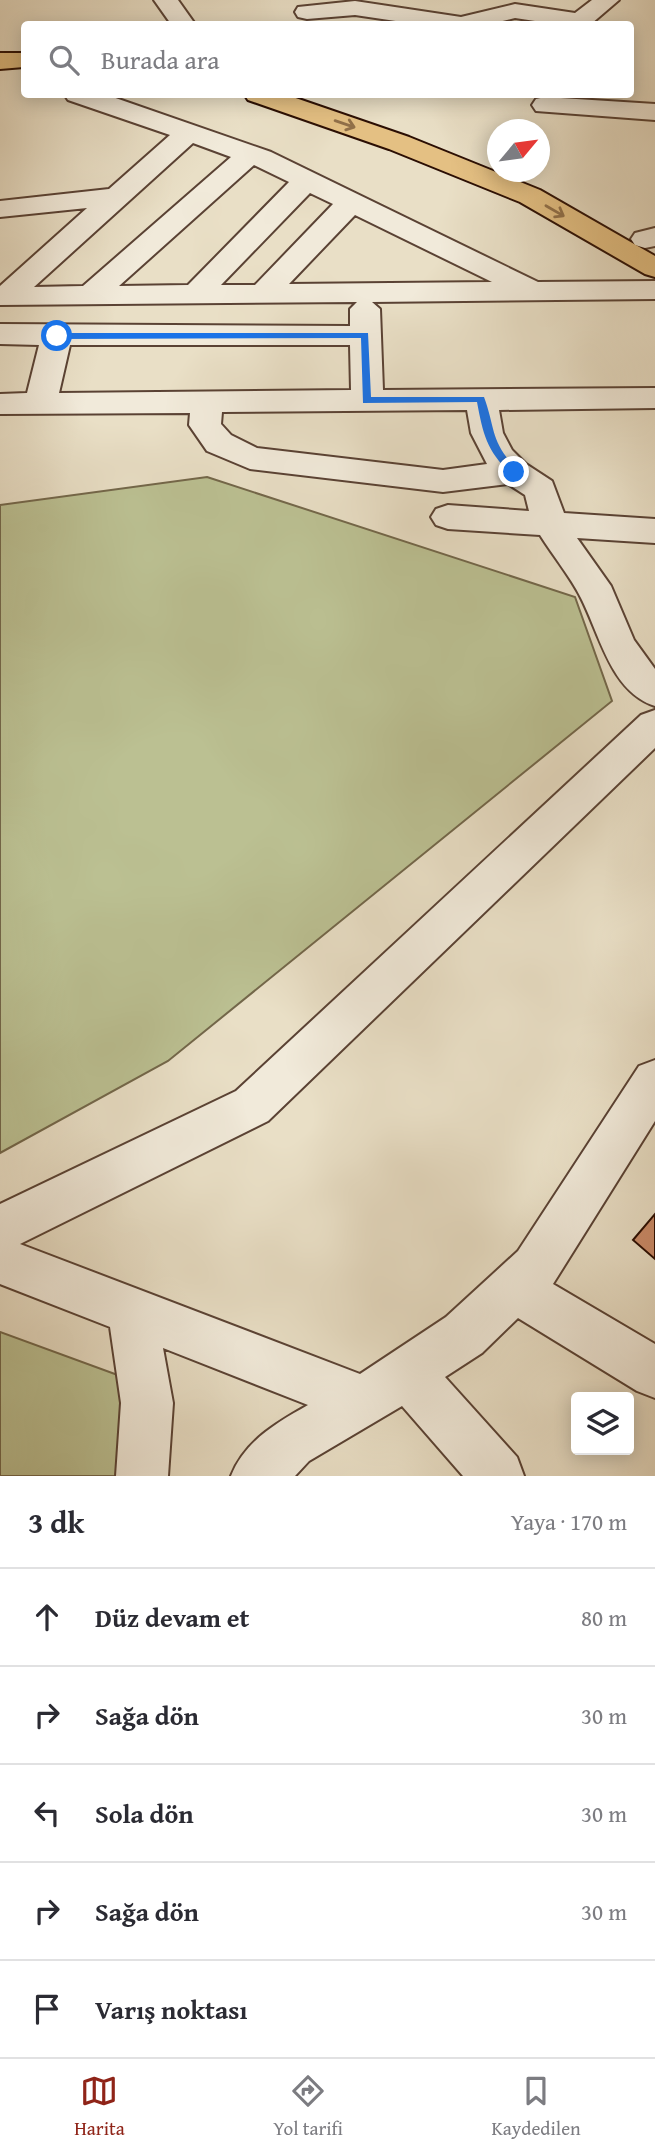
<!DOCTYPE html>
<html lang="tr">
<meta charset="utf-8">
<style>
body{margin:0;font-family:"Gentium Book Plus",serif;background:#f7f7f7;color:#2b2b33}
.controls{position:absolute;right:21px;bottom:21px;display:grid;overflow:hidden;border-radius:7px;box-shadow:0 4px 18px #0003}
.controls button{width:63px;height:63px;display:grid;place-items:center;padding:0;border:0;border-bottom:2px solid #e1e1e2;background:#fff;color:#2b2b33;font:35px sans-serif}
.compass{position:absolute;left:487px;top:119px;width:63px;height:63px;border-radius:50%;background:#fff;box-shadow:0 4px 18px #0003;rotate:61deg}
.stop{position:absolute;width:21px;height:21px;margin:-16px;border:5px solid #1a73e8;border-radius:50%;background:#fff}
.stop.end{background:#1a73e8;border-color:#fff;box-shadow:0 2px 7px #0008}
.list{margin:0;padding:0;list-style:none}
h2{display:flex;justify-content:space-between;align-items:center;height:91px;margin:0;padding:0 28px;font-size:30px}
h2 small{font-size:23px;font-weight:400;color:#7c7c81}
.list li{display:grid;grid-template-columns:46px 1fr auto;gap:21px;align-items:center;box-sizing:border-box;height:98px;padding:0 28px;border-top:2px solid #e1e1e2}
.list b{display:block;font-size:26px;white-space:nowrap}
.list em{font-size:23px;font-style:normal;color:#7c7c81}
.icon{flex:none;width:38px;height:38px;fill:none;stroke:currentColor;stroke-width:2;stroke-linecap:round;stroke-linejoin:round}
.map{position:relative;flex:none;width:655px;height:1476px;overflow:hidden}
.search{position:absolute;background:#fff;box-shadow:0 4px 18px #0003;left:21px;right:21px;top:21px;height:77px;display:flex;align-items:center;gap:18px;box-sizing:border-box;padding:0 24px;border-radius:7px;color:#7c7c81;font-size:26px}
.sheet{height:581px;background:#fff}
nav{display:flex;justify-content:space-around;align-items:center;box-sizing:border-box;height:98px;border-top:2px solid #e1e1e2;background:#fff;font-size:19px;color:#7c7c81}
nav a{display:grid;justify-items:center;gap:4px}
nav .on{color:#8f2418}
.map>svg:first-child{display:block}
.green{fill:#bbc092;stroke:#73674a;stroke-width:2}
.building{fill:#cb8c6a;stroke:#2b0e03;stroke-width:2}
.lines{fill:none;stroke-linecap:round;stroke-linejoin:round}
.minor-casing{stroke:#5a4234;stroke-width:4}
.major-casing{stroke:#2b0e03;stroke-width:4}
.minor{fill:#f1eada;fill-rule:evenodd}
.major{fill:#e4c083;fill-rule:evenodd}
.oneway{stroke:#917049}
.route{fill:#1a73e8}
</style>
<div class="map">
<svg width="655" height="1476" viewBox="0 0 655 1476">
<rect width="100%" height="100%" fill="#e9dfc6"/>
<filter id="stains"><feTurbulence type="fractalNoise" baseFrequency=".00286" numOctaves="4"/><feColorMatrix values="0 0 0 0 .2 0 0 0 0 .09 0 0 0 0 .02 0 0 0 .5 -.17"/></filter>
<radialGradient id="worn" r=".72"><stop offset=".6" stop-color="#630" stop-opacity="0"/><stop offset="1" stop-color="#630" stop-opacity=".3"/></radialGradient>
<!-- green -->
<path class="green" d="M207,477L575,597L612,701L168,1061L0,1153V505Z
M0,1332L134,1381L130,1476H0Z"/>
<!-- building -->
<path class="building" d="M655,1214V1259L633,1240Z"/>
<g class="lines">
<!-- minor casing -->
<g class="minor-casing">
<path id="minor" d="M154,0H178L195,24H171Z
M592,0H619L591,24H555L515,18L490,24H416L355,15L307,19L298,17L295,12L298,7L355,1L461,17L515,4L575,13Z
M64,94H104L271,152L538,282L655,281V299L372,302L380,309L383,390L655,388V408L499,410L503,433L512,450L526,464L552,481L564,513L655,519V543L577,538L611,586L634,640L655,669V706C611,692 600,635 581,598C570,576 553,556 540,535L448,529L436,525L431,517L436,509L448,505L529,511L525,495L508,484L443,492L250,469L207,451L189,425L190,413L0,414V394L27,393L39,345L0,344V324L350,326V309L357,302L0,305V286L87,208L0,217V201L109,189L170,135L68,100ZM193,143L231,157L83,286L34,287ZM254,165L289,182L188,285L119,286ZM310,193L333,204L255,285H221ZM355,215L492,282L289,284ZM70,345H350L351,390L59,393ZM467,410L471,433L487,464L443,470L257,448L231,435L221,424L222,412Z
M545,97L655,104V120L536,111L532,105L536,99Z
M655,228V246L645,248L635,245L631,239L635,233Z
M655,710V748L268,1121L20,1244L360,1374L446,1317L518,1251L639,1066L655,1060V1121L553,1284L655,1344V1398L637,1391L518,1318L482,1353L445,1377L517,1457L524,1476H463L402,1406L309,1461L295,1476H231C245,1441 276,1423 308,1405L163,1348L173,1403L168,1476H116L121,1403L110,1327L0,1284V1204L236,1091L641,715Z"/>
</g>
<!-- major casing -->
<g class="major-casing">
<path id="major" d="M0,53H24V67L0,69Z
M244,94H284L409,137L540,190L655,256V277L645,274L520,202L389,149L248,100Z"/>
</g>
<!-- minor -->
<use href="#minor" class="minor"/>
<!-- major -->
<use href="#major" class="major"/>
</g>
<!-- one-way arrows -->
<defs><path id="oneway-shaft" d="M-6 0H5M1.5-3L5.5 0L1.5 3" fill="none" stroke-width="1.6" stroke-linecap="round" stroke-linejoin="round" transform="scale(1.75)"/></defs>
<g class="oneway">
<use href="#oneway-shaft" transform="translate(345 124) rotate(19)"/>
<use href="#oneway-shaft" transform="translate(555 211) rotate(30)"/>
</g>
<!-- route -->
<path class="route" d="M368,333L371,397H484C496,430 490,442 518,470V474H511C487,451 483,434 477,402L363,403L361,338L57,339L53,336L57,333Z"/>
<rect width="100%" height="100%" filter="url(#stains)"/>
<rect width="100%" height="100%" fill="url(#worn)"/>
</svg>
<div class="controls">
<button><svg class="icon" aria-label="layers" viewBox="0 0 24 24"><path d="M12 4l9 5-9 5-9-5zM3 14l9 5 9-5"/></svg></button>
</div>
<svg class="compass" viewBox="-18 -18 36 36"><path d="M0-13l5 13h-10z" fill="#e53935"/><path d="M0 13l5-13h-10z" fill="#7c7c81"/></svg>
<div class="stop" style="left:57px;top:336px"></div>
<div class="stop end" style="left:514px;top:472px"></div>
<div class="search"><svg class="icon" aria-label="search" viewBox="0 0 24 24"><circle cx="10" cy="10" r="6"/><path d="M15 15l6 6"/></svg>Burada ara</div>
</div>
<section class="sheet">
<h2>3 dk<small>Yaya · 170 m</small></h2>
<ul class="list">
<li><svg class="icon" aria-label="ahead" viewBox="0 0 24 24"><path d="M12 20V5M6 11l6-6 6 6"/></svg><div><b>Düz devam et</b></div><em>80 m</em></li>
<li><svg class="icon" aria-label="right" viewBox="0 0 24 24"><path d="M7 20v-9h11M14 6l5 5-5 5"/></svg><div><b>Sağa dön</b></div><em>30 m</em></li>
<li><svg class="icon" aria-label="left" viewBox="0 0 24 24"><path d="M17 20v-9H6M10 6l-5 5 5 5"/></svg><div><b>Sola dön</b></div><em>30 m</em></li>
<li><svg class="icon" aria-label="right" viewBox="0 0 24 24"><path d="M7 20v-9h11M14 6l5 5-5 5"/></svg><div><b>Sağa dön</b></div><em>30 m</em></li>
<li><svg class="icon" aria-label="arrive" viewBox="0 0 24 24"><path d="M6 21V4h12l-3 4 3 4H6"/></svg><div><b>Varış noktası</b></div></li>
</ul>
</section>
<nav>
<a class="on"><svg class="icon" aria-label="map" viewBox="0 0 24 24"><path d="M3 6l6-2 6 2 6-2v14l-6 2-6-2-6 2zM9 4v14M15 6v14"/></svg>Harita</a>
<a><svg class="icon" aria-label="directions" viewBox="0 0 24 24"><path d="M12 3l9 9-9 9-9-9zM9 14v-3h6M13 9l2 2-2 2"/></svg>Yol tarifi</a>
<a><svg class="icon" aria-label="saved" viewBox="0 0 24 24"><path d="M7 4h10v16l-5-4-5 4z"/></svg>Kaydedilen</a>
</nav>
